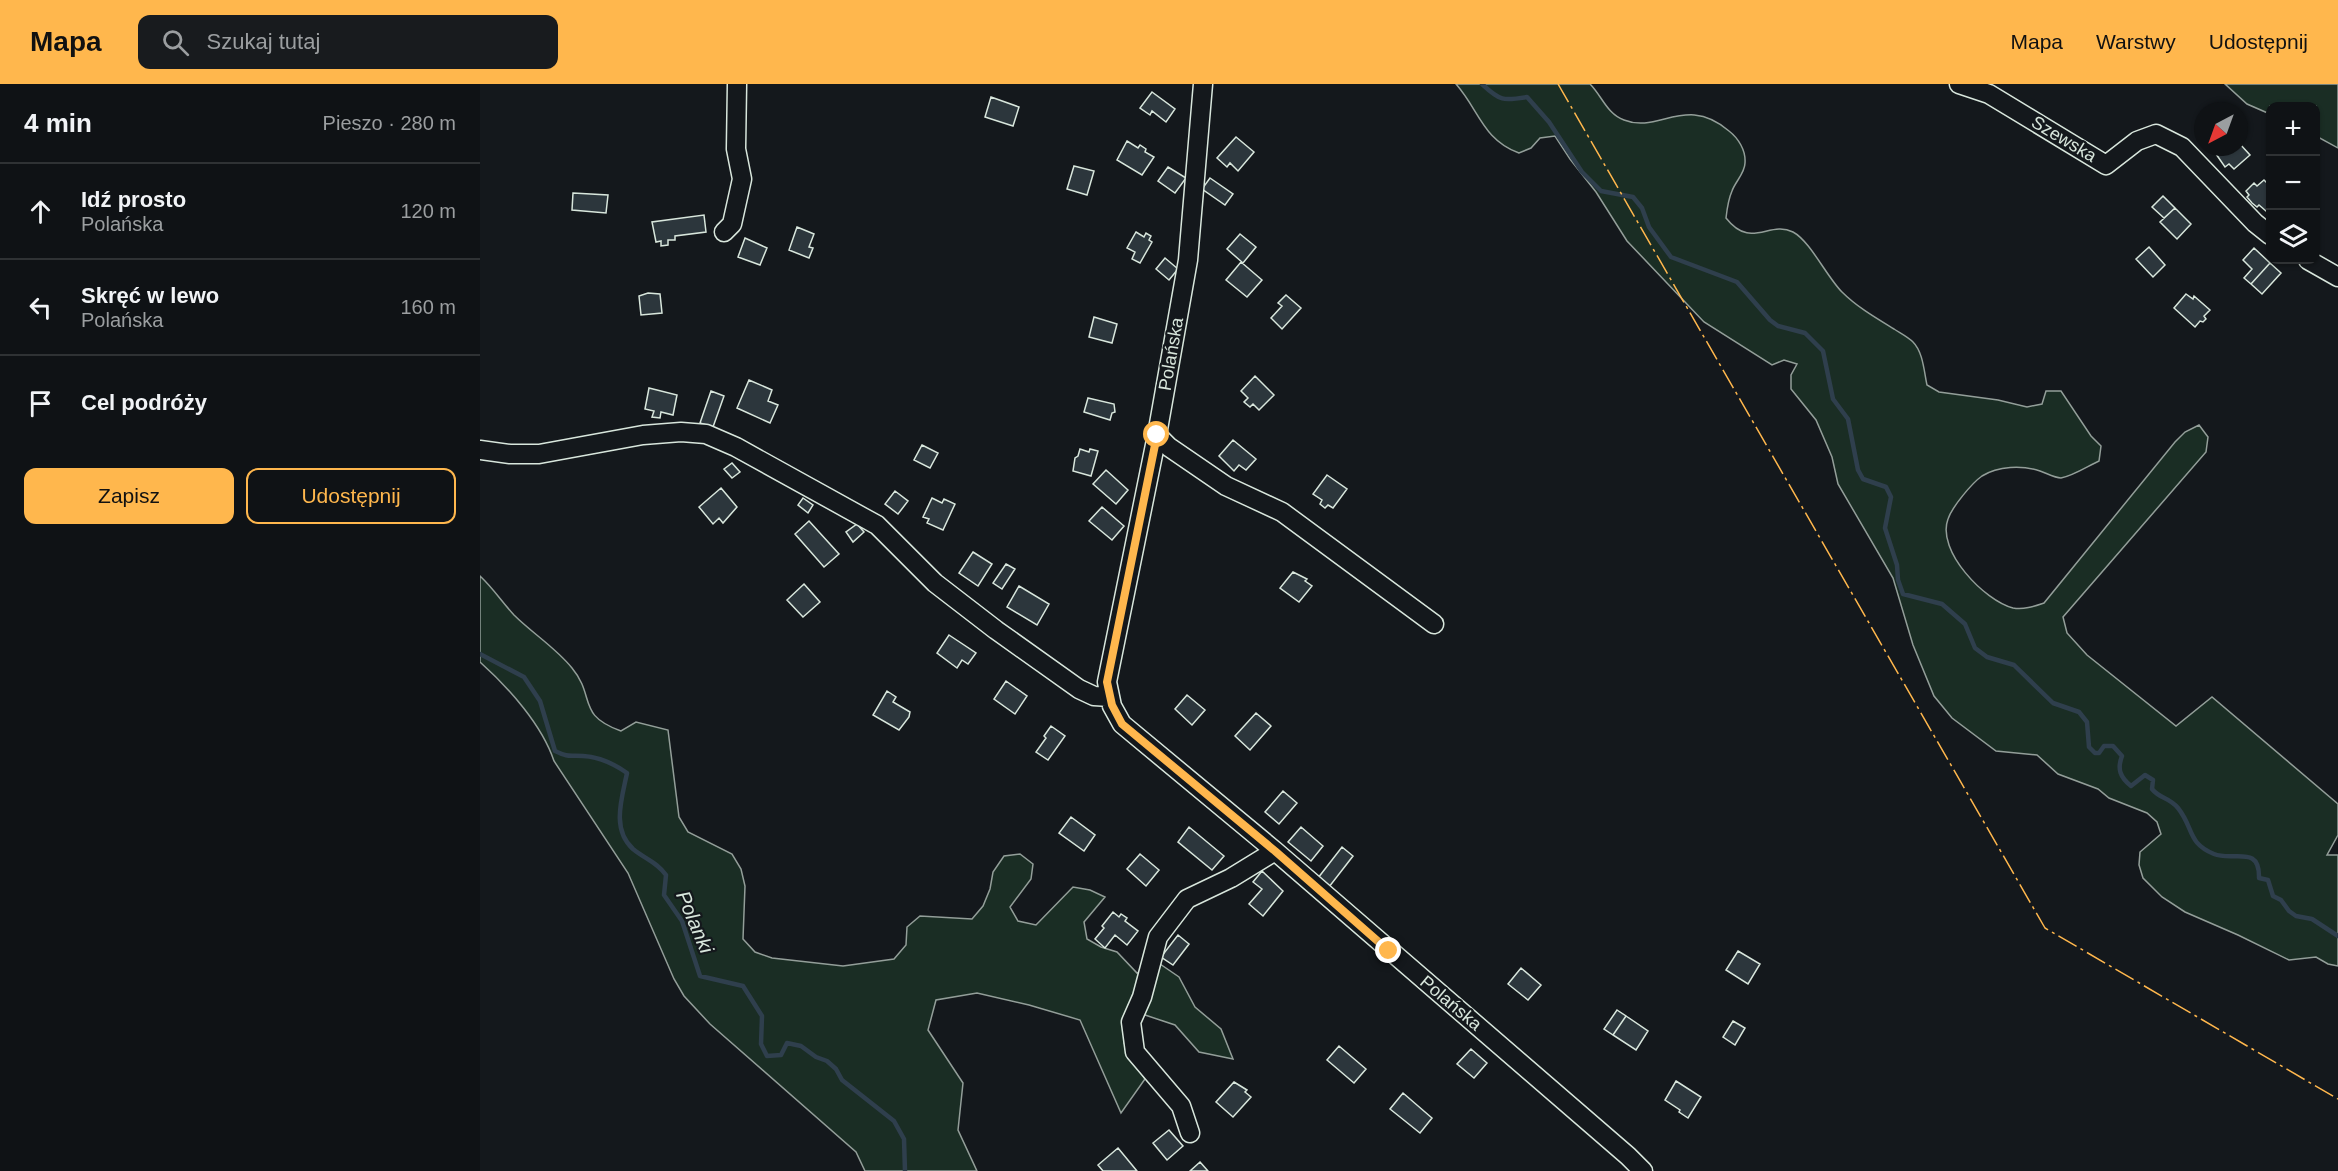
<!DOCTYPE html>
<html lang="pl">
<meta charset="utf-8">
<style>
body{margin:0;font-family:Helvetica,sans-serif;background:#181b1e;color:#f1f3f6}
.controls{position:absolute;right:18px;top:18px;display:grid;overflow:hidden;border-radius:12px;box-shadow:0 2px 4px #0004}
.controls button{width:54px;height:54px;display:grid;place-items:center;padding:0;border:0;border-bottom:2px solid #2f3234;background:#0f1215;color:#f1f3f6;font:30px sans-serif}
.compass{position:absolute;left:1714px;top:18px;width:54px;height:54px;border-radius:50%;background:#0f1215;box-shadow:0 2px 4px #0004;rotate:221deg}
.stop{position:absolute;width:18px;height:18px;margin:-14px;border:4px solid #ffb74d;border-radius:50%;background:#fff}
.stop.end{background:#ffb74d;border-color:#fff;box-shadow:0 2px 6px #0008}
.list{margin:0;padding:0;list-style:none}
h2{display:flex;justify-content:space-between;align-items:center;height:78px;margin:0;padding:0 24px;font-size:26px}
h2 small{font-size:20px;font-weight:400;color:#9b9ea0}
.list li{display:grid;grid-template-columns:39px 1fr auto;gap:18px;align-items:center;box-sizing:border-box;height:96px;padding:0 24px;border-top:2px solid #2f3234}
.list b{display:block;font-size:22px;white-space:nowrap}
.list p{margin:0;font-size:20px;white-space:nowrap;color:#9b9ea0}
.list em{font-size:20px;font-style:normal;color:#9b9ea0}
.actions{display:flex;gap:12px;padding:18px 24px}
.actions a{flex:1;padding:14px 0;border:2px solid #ffb74d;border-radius:12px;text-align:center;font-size:21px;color:#ffb74d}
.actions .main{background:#ffb74d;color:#111}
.icon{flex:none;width:33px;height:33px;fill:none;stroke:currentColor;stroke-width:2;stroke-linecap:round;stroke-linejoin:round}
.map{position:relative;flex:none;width:1858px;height:1087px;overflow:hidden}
header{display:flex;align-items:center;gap:36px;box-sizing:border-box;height:84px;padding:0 30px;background:#ffb74d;color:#111}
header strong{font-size:28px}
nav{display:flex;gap:33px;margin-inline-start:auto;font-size:21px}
.search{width:420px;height:54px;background:#181b1e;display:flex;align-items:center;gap:15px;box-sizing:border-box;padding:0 21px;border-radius:12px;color:#9b9ea0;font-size:22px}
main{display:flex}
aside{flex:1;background:#0f1215}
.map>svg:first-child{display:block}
.green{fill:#1a2d24;stroke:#939e99;stroke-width:1.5}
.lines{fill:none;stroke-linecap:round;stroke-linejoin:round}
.stream{stroke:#2f3f4d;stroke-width:4.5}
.building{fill:#2c363c;stroke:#d8e6dc;stroke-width:1.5}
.minor-casing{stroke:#d8e6dc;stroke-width:21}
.minor{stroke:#14181c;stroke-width:18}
.power{stroke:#ffb74d;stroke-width:1.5;stroke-dasharray:21 4.5 3 4.5;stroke-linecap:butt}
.route{stroke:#ffb74d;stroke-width:8}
.labels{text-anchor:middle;stroke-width:4.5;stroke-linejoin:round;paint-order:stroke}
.street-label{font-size:18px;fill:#d8e6dc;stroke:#14181c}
.water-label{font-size:20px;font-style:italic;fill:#d8e6dc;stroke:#14181c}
</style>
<header>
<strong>Mapa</strong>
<div class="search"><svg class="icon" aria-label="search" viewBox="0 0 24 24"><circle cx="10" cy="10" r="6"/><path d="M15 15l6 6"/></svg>Szukaj tutaj</div>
<nav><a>Mapa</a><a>Warstwy</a><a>Udostępnij</a></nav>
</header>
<main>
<aside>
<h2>4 min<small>Pieszo · 280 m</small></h2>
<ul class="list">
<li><svg class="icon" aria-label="ahead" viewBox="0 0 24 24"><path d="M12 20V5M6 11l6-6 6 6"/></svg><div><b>Idź prosto</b><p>Polańska</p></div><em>120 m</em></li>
<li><svg class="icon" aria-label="left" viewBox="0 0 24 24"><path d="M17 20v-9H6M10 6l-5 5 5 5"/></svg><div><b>Skręć w lewo</b><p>Polańska</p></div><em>160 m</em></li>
<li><svg class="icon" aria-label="arrive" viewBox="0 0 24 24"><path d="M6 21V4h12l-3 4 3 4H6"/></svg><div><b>Cel podróży</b></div></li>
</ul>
<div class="actions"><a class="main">Zapisz</a><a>Udostępnij</a></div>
</aside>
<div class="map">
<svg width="1858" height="1087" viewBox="0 0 1858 1087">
<rect width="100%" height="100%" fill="#14181c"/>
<!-- green -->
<path class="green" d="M976,0H1110C1122,12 1127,30 1144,36C1179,50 1206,10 1249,47C1258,54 1266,66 1265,79C1265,89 1255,98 1252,107C1248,116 1247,125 1246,134C1271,166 1289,136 1313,148C1330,157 1347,193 1362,208C1377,223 1396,234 1414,245C1420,249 1428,253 1433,258C1443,268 1444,287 1447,301L1459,308L1518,316L1547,323L1562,320L1566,307H1581L1611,352L1621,362L1619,377C1608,382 1593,392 1581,394C1575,394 1566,389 1560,387C1542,381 1518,382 1502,392C1492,399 1472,423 1468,435C1456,467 1505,517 1533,524C1544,526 1555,522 1564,519L1695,358L1705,348L1719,341L1728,353L1726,368L1583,533L1587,549L1607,571L1696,642L1732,613L1858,720V751L1847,771H1858V882L1848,880L1836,873L1809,876L1758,851L1705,828L1682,813L1663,794L1659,781L1660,768L1681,750L1677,738L1667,729L1629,714L1618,705L1578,690L1557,671L1516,667L1472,634L1454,612L1433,561L1413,494L1358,400L1352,373L1336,336L1311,305V291L1317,280L1304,276L1292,281L1224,238L1147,157L1116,108L1090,75L1075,52L1060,54L1051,64L1039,69C1003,56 999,26 976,0Z
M1745,0H1858V64L1836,52V22H1790V30L1767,20Z
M0,492C13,504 22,518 34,531C52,549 76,564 92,584C116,613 96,631 141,647L156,638L188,646L199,733L208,748L252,770L261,785L265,802L263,855L275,868L292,874L363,882L414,875L426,861L427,843L440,832L492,835L503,822L510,805L513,788L524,772L540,770L553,780L551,795L530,823L538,837L556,841L593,803L610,806L625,813L604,838L607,855L621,863L637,868L657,889L680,880L699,893L715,923L741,945L753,975L719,968L695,941L662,930L644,959L665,995L641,1029L600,936L549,921L497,909L456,916L448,946L483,999L478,1046L497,1087H385L376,1068L230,940L204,912L194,895L148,789L74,677C62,641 29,604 0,578Z"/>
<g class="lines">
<!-- stream -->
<path class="stream" d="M1002,0C1020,17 1023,17 1047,13L1069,38L1102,88L1121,107L1153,113L1162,124L1169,143L1191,173L1257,198L1290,236L1298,242L1325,249L1343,267L1353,315L1368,335L1378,386L1383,395L1406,403L1411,413L1405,444L1417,481L1418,496L1423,510L1462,520L1485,540L1495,564L1507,573L1534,581L1573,619L1599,628L1607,638L1609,663L1615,669H1619L1624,662H1633L1642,672C1637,685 1640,693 1651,702L1665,691L1673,696L1672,705C1680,715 1689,713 1698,724C1714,744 1707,759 1734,770C1753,778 1780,760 1779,794L1788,796L1793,812L1801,816L1809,827L1816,832L1832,835L1858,852
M0,570L44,593L60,617L75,667C90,674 88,671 103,672C120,673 133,679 147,689C142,714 131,745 153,765C165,775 177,778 186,791L184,811L202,837L220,892L263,902L282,932L281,960L287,972L301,971L307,959L321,962L336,973L347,977L356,985L362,996L414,1037L424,1055L425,1087"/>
</g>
<!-- building -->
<path class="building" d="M672,8L695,25L686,38L672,27L670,31L660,24Z
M511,13L539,23L533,42L505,33Z
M756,53L774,68L758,87L750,79L747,83L737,74Z
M647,57L658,64L660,61L666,65L665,68L674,73L662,91L637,76Z
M1759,59L1770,71L1754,85L1749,80L1745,83L1736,70L1744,63H1759Z
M594,82L614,87L607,111L587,105Z
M688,83L706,94L695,109L678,97Z
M730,94L753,110L745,121L722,105Z
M1784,96L1790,102V123L1786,127L1779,121L1777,123L1772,119L1767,113L1769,111L1766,107L1774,99L1777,102Z
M93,109L128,111L126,129L92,126Z
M1683,112L1695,124L1684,134L1672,123Z
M1695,124L1711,140L1697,155L1680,138Z
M224,131L226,148L195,152V156H188V161L181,162V157L176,158L172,138Z
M317,143L334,150L329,163L333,164L329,174L309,166Z
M656,148L664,153L666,149L671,152L669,156L672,158L660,179L652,175L655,168L647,164Z
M760,150L776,163L763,179L747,165Z
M265,154L287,164L280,181L258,173Z
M1669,163L1685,181L1673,193L1656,175Z
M1774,164L1790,179L1771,200L1764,194L1772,185L1763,176Z
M685,174L698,185L689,196L676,185Z
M761,178L782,196L767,213L746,196Z
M1790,179L1801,189L1782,210L1771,200Z
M168,209L180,210L182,229L161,231L159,212Z
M1706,210L1713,215L1714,212L1730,226L1724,232L1726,235L1723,238L1720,237L1715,243L1694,224Z
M806,211L821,224L802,245L791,234L802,222L798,219Z
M614,233L637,240L632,259L609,253Z
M775,292L794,311L779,326L773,320L770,323L764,318L768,314L761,307Z
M269,296L292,306L288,317L298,321L290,339L257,324Z
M169,304L197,311L193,331L181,328L180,334L172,333L174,327L165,325Z
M231,307L244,312L233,343L220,339Z
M608,314L634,320L635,328L632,329L630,336L604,328Z
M753,356L776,375L766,386L759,381L754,387L739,372Z
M442,361L458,369L450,384L434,376Z
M600,365L609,368L610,365L618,367L611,392L593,387L595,374L598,372Z
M252,379L260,388L252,394L244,385Z
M626,386L648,406L636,420L613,400Z
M847,391L867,405L853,424L848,421L845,424L840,420L842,416L833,410Z
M241,404L257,423L243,439L239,434L233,440L219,423Z
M415,407L428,417L418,430L405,420Z
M323,414L333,421L328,429L318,421Z
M452,414L462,419L464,415L475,420L463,446L447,439L449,435L443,433Z
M622,423L644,442L632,456L609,437Z
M329,437L359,470L344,483L315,450Z
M377,440L384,448L373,458L366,448Z
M493,468L512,480L498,502L479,489Z
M526,480L535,485L522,505L513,499Z
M813,488L827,495L825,497L832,502L819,518L800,504Z
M324,500L340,518L323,533L307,516Z
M539,502L569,520L557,541L527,523Z
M469,551L496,569L488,580L482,576L477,584L457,569Z
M526,597L547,612L535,630L514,615Z
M407,607L416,613L413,618L430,628L429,633L419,646L393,631Z
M707,611L725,626L712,641L695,625Z
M776,629L791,642L770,666L755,652Z
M571,642L585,652L568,676L556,668L566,654L564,652Z
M803,707L817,719L799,740L785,728Z
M591,733L615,751L604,767L579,749Z
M709,743L744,772L732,786L698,758Z
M821,743L843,762L831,777L808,758Z
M862,763L873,772L849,803L838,794Z
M660,770L679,786L666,802L647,785Z
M782,787L803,807L783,832L769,820L782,805L773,798Z
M633,828L639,833L641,830L647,834L645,837L658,847L647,861L635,851L625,864L615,855L624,844L622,842Z
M698,851L709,860L693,881L681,873Z
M1258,867L1280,880L1268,900L1246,886Z
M1041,884L1061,901L1048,916L1028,900Z
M1137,926L1146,932L1133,951L1124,945Z
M1146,932L1168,947L1156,966L1133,951Z
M1253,937L1265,944L1255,961L1243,953Z
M859,962L886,985L874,999L847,976Z
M991,965L1007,979L994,994L977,980Z
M1196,997L1221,1013L1208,1034L1199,1028L1200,1026L1185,1016Z
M754,998L767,1006L765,1008L771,1013L753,1033L736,1018Z
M923,1009L952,1034L940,1049L910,1025Z
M689,1046L703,1062L687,1076L673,1059Z
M638,1064L657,1087H623L618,1081Z
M720,1078L728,1087H710Z"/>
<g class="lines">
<!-- minor casing -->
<g class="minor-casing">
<path id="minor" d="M723,0L708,176L677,351L627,598L632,622L642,640L795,767L1148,1072L1163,1087
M1479,0L1509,10L1626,81L1657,57L1676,50L1702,63L1775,139L1790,151
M244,148L252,140L262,95L256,65L257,0
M1828,176L1858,193
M677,351L689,363L746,402L802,428L954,540
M0,366L30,370H59L163,351L201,348L226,350L256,363L397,441L455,499L516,546L599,605L614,612L630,613
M710,1049L701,1022L655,968L651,938L662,913L678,853L707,815L751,794L795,767"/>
</g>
<!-- minor -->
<use href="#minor" class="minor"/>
<!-- power -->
<path class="power" d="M1078,0L1565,844L1858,1015"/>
</g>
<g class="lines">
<!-- route -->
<path class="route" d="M677,351L627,598L632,621L642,640L795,767L909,867"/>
</g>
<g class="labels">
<!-- street labels -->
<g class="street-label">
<text transform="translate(1584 55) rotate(31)" y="6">Szewska</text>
<text transform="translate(691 270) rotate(-80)" y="6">Polańska</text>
<text transform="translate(971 919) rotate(40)" y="6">Polańska</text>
</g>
<!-- water labels -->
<g class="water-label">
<text transform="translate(215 838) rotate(67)" y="7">Polanki</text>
</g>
</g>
</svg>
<div class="controls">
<button>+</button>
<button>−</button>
<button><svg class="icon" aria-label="layers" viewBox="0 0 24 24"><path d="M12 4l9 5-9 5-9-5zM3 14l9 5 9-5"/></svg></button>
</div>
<svg class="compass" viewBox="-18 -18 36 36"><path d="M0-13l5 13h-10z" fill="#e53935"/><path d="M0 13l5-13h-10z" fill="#9b9ea0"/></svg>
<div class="stop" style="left:677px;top:351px"></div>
<div class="stop end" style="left:909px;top:867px"></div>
</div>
</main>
